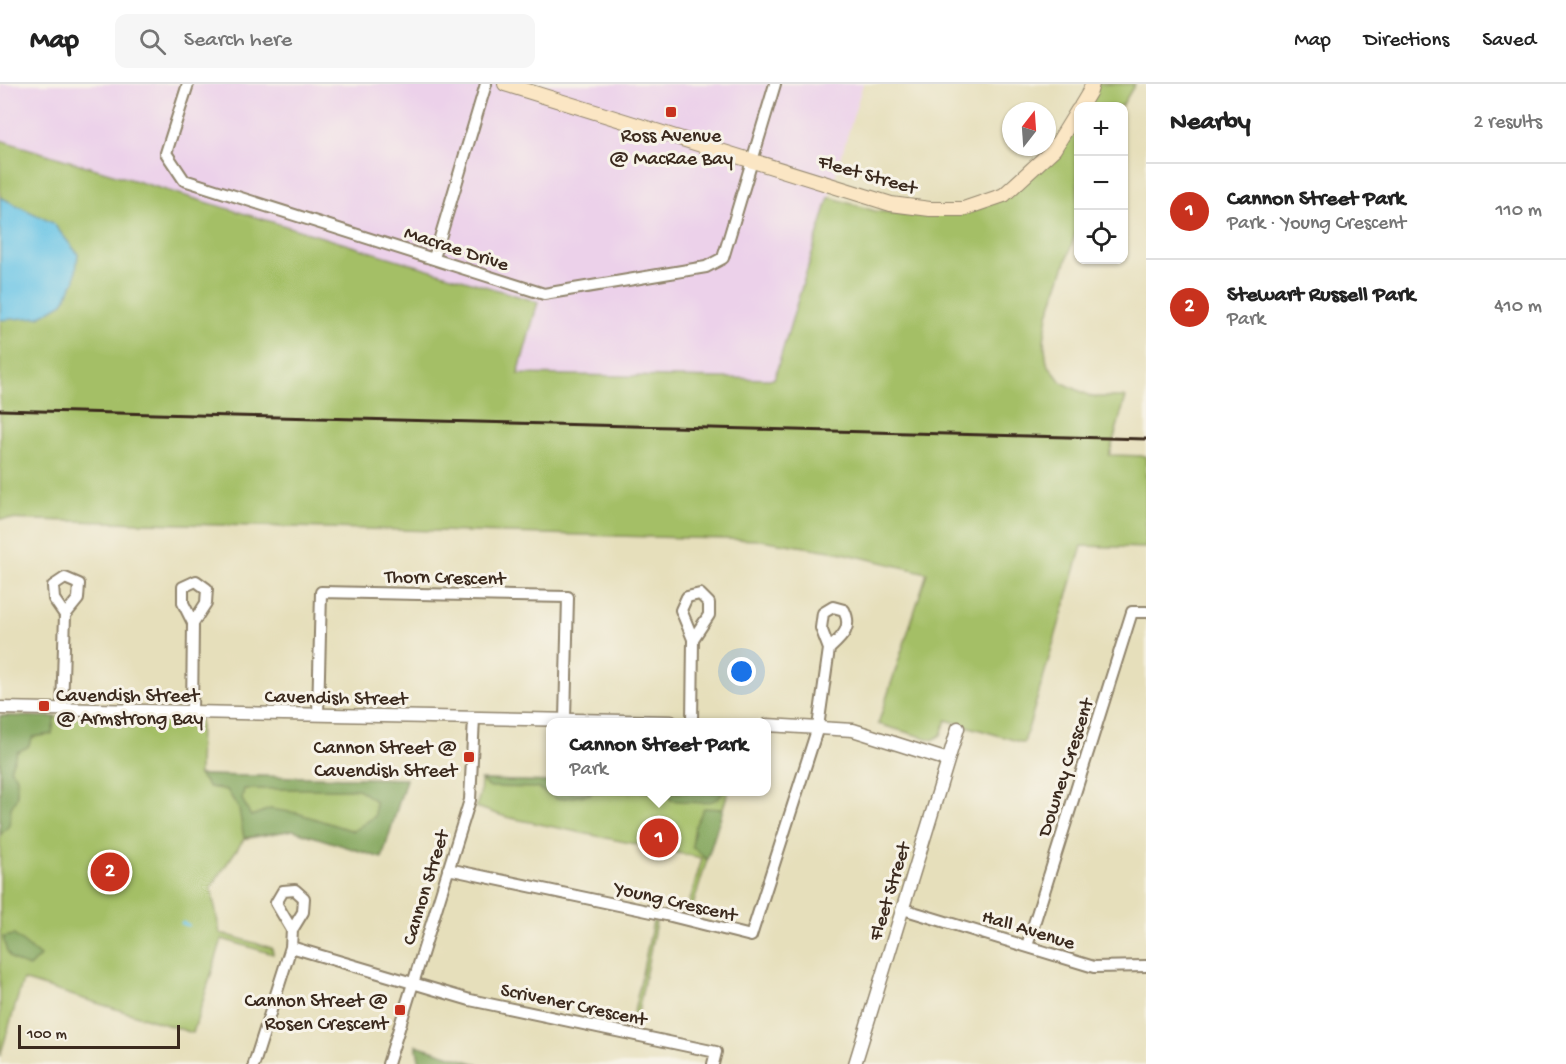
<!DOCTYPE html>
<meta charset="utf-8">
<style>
body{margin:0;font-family:"Gochi Hand",sans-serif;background:#f6f6f6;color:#222}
.controls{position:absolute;right:18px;top:18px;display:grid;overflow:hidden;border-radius:12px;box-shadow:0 2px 4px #0004}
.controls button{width:54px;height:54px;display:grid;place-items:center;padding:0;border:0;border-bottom:2px solid #e0e0e0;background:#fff;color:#222;font:30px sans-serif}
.compass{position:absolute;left:1002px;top:18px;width:54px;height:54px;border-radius:50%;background:#fff;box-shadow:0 2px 4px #0004;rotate:17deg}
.scale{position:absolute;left:18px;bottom:15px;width:162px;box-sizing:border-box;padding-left:6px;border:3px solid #3b2a1e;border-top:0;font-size:16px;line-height:21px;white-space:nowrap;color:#3b2a1e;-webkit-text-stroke:4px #f7f3e8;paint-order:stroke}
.you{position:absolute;left:742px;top:588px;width:21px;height:21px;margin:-15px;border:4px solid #fff;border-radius:50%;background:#1a73e8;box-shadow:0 0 0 9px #1a73e833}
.badge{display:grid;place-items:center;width:39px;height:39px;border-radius:50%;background:#c8321e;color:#fff;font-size:20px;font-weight:700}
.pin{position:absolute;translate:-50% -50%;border:3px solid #fff;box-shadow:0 2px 6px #0006}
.popup{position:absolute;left:546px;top:634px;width:225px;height:78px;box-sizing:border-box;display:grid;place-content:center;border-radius:12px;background:#fff;filter:drop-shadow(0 2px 4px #0005);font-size:20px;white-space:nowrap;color:#767676}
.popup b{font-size:22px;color:#222}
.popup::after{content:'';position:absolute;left:50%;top:100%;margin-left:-12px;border:12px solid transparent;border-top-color:#fff}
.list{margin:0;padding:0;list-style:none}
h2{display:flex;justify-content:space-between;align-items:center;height:78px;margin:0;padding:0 24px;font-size:26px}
h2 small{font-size:20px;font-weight:400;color:#767676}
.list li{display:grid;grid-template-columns:39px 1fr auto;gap:18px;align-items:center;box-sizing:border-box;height:96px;padding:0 24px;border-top:2px solid #e0e0e0}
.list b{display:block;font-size:22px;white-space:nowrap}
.list p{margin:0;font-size:20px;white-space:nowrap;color:#767676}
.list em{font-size:20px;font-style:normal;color:#767676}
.icon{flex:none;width:33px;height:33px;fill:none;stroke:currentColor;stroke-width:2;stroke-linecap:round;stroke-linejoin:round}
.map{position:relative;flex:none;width:1146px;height:980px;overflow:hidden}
header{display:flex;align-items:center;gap:36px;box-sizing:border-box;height:84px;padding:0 30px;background:#fff;border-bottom:2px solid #e0e0e0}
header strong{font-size:28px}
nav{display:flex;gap:33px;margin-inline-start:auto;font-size:21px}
.search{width:420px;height:54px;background:#f6f6f6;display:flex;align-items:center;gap:15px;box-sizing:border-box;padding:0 21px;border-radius:12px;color:#767676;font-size:22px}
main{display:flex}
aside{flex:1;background:#fff}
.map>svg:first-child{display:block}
.built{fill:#ecd1ea}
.green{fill:#a4bf66;stroke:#707442;stroke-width:1.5}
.forest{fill:#83a65b;stroke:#5f683c;stroke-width:1.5;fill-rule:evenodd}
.water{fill:#68c4e6;stroke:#527782;stroke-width:1.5}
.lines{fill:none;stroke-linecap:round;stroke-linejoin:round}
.stream{stroke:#68c4e6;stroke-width:3}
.minor-casing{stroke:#90846c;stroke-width:14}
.tertiary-casing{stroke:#90846c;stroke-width:15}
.secondary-casing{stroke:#90846c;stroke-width:16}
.minor{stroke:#fff;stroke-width:10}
.tertiary{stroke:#fff;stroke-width:12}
.secondary{stroke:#fbe6c4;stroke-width:14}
.rail{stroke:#3b2a1e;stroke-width:3}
.poi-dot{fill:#c8321e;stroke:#f7f3e8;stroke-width:2}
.labels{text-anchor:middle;stroke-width:6;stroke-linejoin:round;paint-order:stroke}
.poi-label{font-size:20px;fill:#3b2a1e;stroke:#f7f3e8;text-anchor:end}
.street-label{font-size:20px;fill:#3b2a1e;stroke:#f7f3e8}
</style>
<header>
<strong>Map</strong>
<div class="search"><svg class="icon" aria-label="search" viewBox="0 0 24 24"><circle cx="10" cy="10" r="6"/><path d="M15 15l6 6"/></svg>Search here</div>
<nav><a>Map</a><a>Directions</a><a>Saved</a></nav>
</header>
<main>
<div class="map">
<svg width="1146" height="980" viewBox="0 0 1146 980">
<rect width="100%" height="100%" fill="#f7f3e8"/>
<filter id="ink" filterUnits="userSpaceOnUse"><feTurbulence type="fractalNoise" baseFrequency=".0167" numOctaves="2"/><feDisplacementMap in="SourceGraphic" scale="12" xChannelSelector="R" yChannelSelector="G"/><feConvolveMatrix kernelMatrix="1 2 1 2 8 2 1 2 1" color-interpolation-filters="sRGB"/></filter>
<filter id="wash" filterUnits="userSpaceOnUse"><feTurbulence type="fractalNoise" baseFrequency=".008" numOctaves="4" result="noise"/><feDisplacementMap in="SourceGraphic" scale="24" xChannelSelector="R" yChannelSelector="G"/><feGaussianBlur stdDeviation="1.35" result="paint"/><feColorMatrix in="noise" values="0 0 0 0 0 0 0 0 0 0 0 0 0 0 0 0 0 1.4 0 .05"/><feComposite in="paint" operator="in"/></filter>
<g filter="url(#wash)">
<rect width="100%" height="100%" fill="#e6dfbb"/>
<!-- built -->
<path class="built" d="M0,0H863L774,295L518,290L538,218L0,56Z"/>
<!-- green -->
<path class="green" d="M1098,0H1135L1122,22H1090Z
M1078,41V142L1048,231L1044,257L1047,279L1061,298L1092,313H1126L1109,371L1146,372V464L1082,462L1024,659L946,636L941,651L933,656L878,640L927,489L843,469L761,456L0,435V56L538,218L518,290L774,295L829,113L875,127L913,131L958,127L993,115L1045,81L1069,56Z
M0,632L200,636L199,691L406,695L382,774L293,746L244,755L211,803L220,849L272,864L273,870L222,855L193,949L23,896L0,972Z
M481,696L551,698V708H728L691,828L687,827L702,774L506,733L476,723L480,710Z
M653,837L656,838L636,939L632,938Z"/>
<!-- forest -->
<path class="forest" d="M0,632L55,633L52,650L33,653L28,663L17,668L10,685L17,693V713L11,724L9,742L0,751Z
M199,691L406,695L382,774L293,746L244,754L239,725L227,706L209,703ZM244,705H358L375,717V732L353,747L297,729L270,725L251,732L242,715Z
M481,696L551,698V708H592L591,710L557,715L537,704L488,703Z
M666,708H723C715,725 686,717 671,716Z
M704,724L723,725L707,776L692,762L695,742Z
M14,851L40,872L29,883C9,876 7,873 3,853Z
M416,961L474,979L479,980H420Z"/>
<!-- water -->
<path class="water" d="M0,113L53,139L78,170L75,196L63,219L39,233L0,236Z"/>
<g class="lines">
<!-- stream -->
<path class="stream" d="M182,839L188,841"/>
</g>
</g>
<g filter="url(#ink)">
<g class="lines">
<!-- minor casing -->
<g class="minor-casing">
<path id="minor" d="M188,0L166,69L184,96L544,210L706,183L723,174L775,0
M434,174L486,0
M62,626L65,531L54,515L53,502L65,494L79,500L78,515L65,531
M192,629L193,539L183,519V503L196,497L207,505L206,519L193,539
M318,631L321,508L568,513L565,635
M692,638L693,555L681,526L687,513L700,510L709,519V531L693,555
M448,785L671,832L751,852L818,643L829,565L821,544L823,529L833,523L844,526C853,544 842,553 829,565
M903,825L1094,883L1146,882
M1027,862L1132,528H1146
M291,863L470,916L716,968L713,980
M254,980L291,863L292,846L303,828L304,814L295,806L283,807L276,819L292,846
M388,980L470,716L474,634"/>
</g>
<!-- tertiary casing -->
<g class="tertiary-casing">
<path id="tertiary" d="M0,624L671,638
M767,641L853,646L948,676
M855,980L958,644"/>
</g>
<!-- secondary casing -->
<g class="secondary-casing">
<path id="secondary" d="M505,0L891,120L930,125H963L1004,111L1054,65L1078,26
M1081,22L1090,7L1092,0"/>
</g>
<!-- minor -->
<use href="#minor" class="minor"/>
<!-- tertiary -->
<use href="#tertiary" class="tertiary"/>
<!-- secondary -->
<use href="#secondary" class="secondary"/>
<!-- rail -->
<path class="rail" d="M0,326L1146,355"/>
</g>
</g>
<!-- markers -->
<g class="poi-dot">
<rect x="665" y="22" width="12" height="12" rx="3"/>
<rect x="38" y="616" width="12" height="12" rx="3"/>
<rect x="463" y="667" width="12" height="12" rx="3"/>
<rect x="394" y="920" width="12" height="12" rx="3"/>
</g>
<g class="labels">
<!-- poi labels -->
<g class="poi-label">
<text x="671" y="57" text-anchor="middle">Ross Avenue<tspan x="671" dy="23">@ MacRae Bay</tspan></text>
<text x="56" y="617" text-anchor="start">Cavendish Street<tspan x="56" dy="23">@ Armstrong Bay</tspan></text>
<text x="457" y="669">Cannon Street @<tspan x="457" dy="23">Cavendish Street</tspan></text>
<text x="388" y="922">Cannon Street @<tspan x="388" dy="23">Rosen Crescent</tspan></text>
</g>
<!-- street labels -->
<g class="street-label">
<text transform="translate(868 89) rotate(16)" y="7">Fleet Street</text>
<text transform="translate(457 163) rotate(18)" y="7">Macrae Drive</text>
<text transform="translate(445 492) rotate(1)" y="7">Thorn Crescent</text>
<text transform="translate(336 612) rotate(1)" y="7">Cavendish Street</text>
<text transform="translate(1064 683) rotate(-72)" y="7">Downey Crescent</text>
<text transform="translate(424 803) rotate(-73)" y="7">Cannon Street</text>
<text transform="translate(888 807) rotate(-73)" y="7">Fleet Street</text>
<text transform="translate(676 816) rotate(13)" y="7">Young Crescent</text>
<text transform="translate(1029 844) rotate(17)" y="7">Hall Avenue</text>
<text transform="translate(574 919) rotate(12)" y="7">Scrivener Crescent</text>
</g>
</g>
</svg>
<div class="controls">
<button>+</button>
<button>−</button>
<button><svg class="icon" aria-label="locate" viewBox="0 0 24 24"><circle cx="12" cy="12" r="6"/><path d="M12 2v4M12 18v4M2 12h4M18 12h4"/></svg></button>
</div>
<svg class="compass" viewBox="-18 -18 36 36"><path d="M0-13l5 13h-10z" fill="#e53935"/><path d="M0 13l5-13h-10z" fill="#767676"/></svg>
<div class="scale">100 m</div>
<div class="you"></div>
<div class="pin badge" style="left:659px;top:754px">1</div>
<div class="popup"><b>Cannon Street Park</b>Park</div>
<div class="pin badge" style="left:110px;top:788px">2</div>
</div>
<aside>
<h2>Nearby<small>2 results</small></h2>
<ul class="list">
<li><span class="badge">1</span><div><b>Cannon Street Park</b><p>Park · Young Crescent</p></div><em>110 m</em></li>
<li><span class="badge">2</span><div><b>Stewart Russell Park</b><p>Park</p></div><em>410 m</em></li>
</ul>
</aside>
</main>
